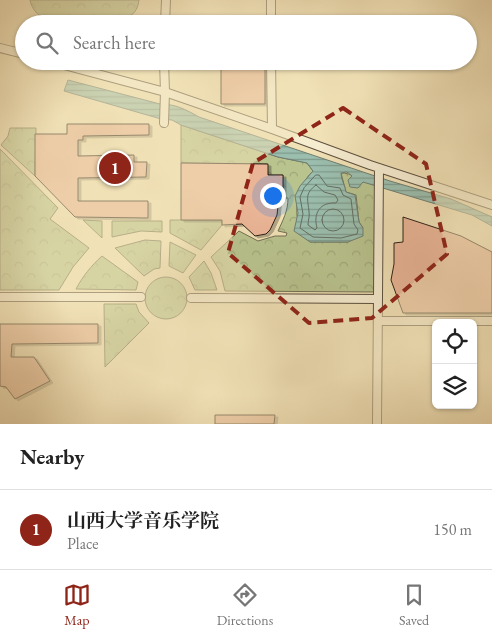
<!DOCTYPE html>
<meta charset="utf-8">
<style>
body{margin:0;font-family:"EB Garamond","Noto Serif SC",serif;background:#f2f2f2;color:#222}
.controls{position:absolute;right:15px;bottom:15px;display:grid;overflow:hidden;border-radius:8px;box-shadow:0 1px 4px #0004}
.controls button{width:45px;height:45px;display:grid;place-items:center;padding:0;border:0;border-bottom:1px solid #e0e0e0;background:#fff;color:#222;font:25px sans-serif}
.you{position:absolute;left:272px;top:195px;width:18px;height:18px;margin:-12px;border:4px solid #fff;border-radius:50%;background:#1a73e8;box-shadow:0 0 0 8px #1a73e833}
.badge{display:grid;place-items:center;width:32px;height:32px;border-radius:50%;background:#8f2418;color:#fff;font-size:16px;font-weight:700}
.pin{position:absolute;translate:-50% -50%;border:2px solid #fff;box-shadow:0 1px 5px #0006}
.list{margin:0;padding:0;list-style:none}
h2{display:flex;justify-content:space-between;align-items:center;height:65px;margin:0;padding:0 20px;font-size:21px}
h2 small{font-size:16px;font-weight:400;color:#767676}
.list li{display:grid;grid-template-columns:32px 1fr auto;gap:15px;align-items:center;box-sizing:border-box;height:80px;padding:0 20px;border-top:1px solid #e0e0e0}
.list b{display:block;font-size:19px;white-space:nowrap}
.list p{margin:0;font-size:16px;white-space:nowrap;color:#767676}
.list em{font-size:16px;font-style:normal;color:#767676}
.icon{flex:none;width:28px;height:28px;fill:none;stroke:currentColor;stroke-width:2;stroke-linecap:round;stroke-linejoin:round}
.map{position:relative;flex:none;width:492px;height:424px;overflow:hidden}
.search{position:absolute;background:#fff;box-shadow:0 1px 4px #0004;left:15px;right:15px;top:15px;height:55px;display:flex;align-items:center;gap:12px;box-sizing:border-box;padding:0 18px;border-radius:28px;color:#767676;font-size:19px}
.sheet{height:145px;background:#fff}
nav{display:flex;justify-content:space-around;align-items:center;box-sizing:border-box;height:70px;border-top:1px solid #e0e0e0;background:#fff;font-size:14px;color:#767676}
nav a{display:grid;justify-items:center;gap:2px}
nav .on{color:#8f2418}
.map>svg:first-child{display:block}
.forest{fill:url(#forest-crowns);stroke:#727052}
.water{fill:url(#water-rules);stroke:#6e7e71}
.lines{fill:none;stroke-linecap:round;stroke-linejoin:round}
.shore{stroke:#636e62;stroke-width:1}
.building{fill:#eab597;stroke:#2b1e16;filter:url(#shadow)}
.minor-casing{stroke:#5c4f3e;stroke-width:10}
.minor{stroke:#f6ecd0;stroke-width:8}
.marked{fill:none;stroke:#8f2418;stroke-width:4;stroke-dasharray:10 6;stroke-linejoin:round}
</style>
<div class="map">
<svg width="492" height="424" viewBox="0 0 492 424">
<defs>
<pattern id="forest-crowns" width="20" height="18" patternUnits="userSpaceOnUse" patternTransform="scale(1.25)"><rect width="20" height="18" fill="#b9c38e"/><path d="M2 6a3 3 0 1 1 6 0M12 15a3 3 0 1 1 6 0" fill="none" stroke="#9fa77a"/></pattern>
<pattern id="water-rules" width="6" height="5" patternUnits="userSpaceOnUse" patternTransform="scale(1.25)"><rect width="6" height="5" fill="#9bbeae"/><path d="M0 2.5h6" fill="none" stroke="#7f9a8d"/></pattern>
<filter id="shadow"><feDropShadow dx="3" dy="2" stdDeviation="0" flood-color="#0004"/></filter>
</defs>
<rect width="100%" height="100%" fill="#f1e1b6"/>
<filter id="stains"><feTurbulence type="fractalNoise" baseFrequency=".004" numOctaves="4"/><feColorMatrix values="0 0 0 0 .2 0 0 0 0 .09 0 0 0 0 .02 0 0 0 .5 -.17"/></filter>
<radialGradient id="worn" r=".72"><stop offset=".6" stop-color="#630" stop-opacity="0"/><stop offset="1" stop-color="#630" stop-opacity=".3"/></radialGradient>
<!-- forest -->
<path class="forest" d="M30,0H139C138,7 136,12 130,16C121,22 50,21 40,16C35,12 31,6 30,0Z
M181,125L278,157L307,163L313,171C294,189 290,224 310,242H348L363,228L359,222L356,195L346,192L341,173C350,172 365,182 376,186V292L225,291L220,271L211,257L239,231L258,241L275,236H286L287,233L278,231C283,220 288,211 288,198H283V175H268L267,164L181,163Z
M10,128H36L35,176L1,145L8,136Z
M0,149L58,208L50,219L89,248L73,267L59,290H0Z
M83,220L102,221V238Z
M170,220H222V225L201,250L170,233Z
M112,221H162V232L141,231L112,237Z
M145,240L161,241L160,268L154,269L144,276L115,248Z
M170,242L196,255L183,273L169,266Z
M102,256L138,282L136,290L76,289C83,276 91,266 102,256Z
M204,261L211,273L217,290H195L189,277Z
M145 298a21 21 0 1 1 42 0a21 21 0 1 1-42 0Z
M104,304H136L139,312L149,323L105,367Z"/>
<!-- water -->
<path class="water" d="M68,80L160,104C175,104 185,109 199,117L390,181L451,199L492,217V226L472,215L363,182L358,188L350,187L348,180L352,176L347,172L341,173C341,180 345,185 346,192L355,195L359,222L363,228V236L348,242H310L294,231L298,213L295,196L300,186L313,171L307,163L278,157L181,125L172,120L161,119L64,91Z"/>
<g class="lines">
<!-- shore -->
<path class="shore" d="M316,175H319L327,186L340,188L343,195L351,199L354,224L358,230L357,234L341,238L313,237L300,228L303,214L300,197L304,188Z
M316,185L324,192L335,195L338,200L336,203C320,202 313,213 317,228L315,230L308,225C308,220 310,216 309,212C308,199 304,194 316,185Z
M322 220a11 11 0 1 1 22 0a11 11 0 1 1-22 0Z"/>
</g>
<!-- building -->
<path class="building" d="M221,61H265V104H221Z
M67,124H149V135L83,136V140H78V156L134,155V162H147L146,177L78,178V201H148V218L75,217L35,176V134H67Z
M181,163L268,164V175H283V198H279L277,215L270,230L266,234L255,236L242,224L222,225V220H181Z
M403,217L461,236L492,252V313H403L391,280L394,264V243L403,242Z
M0,324H98V343L12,344L11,357H34L50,381L15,399L6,387L0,386Z
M215,415H275L274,424H215Z"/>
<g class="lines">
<!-- minor casing -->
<g class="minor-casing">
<path id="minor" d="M271,0V24
M165,24L166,0
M0,48L24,54
M49,61L165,92L164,123
M164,61L165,92L272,129L370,165L492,205
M271,61L272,129
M0,297H141
M191,298L378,299
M378,321H492
M377,424L379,168"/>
</g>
<!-- minor -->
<use href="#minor" class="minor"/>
</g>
<!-- marked area -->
<path d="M0 0H492V424H0ZM343,108L426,164L447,254L372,318L309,323L228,253L253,163Z" fill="#f1e1b6" fill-opacity=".55" fill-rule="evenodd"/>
<path class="marked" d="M343,108L426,164L447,254L372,318L309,323L228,253L253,163Z"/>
<rect width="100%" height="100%" filter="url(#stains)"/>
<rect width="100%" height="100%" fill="url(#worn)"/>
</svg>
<div class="controls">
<button><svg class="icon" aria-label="locate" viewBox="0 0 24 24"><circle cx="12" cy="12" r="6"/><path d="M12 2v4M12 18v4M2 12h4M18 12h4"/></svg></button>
<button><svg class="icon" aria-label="layers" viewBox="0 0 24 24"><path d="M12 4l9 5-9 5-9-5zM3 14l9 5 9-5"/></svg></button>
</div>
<div class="you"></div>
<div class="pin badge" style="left:115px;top:168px">1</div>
<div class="search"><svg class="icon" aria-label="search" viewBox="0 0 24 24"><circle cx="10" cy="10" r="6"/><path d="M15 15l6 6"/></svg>Search here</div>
</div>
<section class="sheet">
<h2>Nearby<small></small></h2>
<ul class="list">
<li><span class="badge">1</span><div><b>山西大学音乐学院</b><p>Place</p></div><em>150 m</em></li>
</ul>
</section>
<nav>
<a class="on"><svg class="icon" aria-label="map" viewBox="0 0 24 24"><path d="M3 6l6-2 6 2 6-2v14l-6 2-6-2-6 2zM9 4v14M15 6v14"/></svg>Map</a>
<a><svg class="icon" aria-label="directions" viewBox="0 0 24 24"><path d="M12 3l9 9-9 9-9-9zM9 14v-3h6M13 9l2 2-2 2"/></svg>Directions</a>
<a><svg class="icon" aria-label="saved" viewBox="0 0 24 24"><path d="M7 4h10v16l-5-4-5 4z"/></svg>Saved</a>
</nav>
